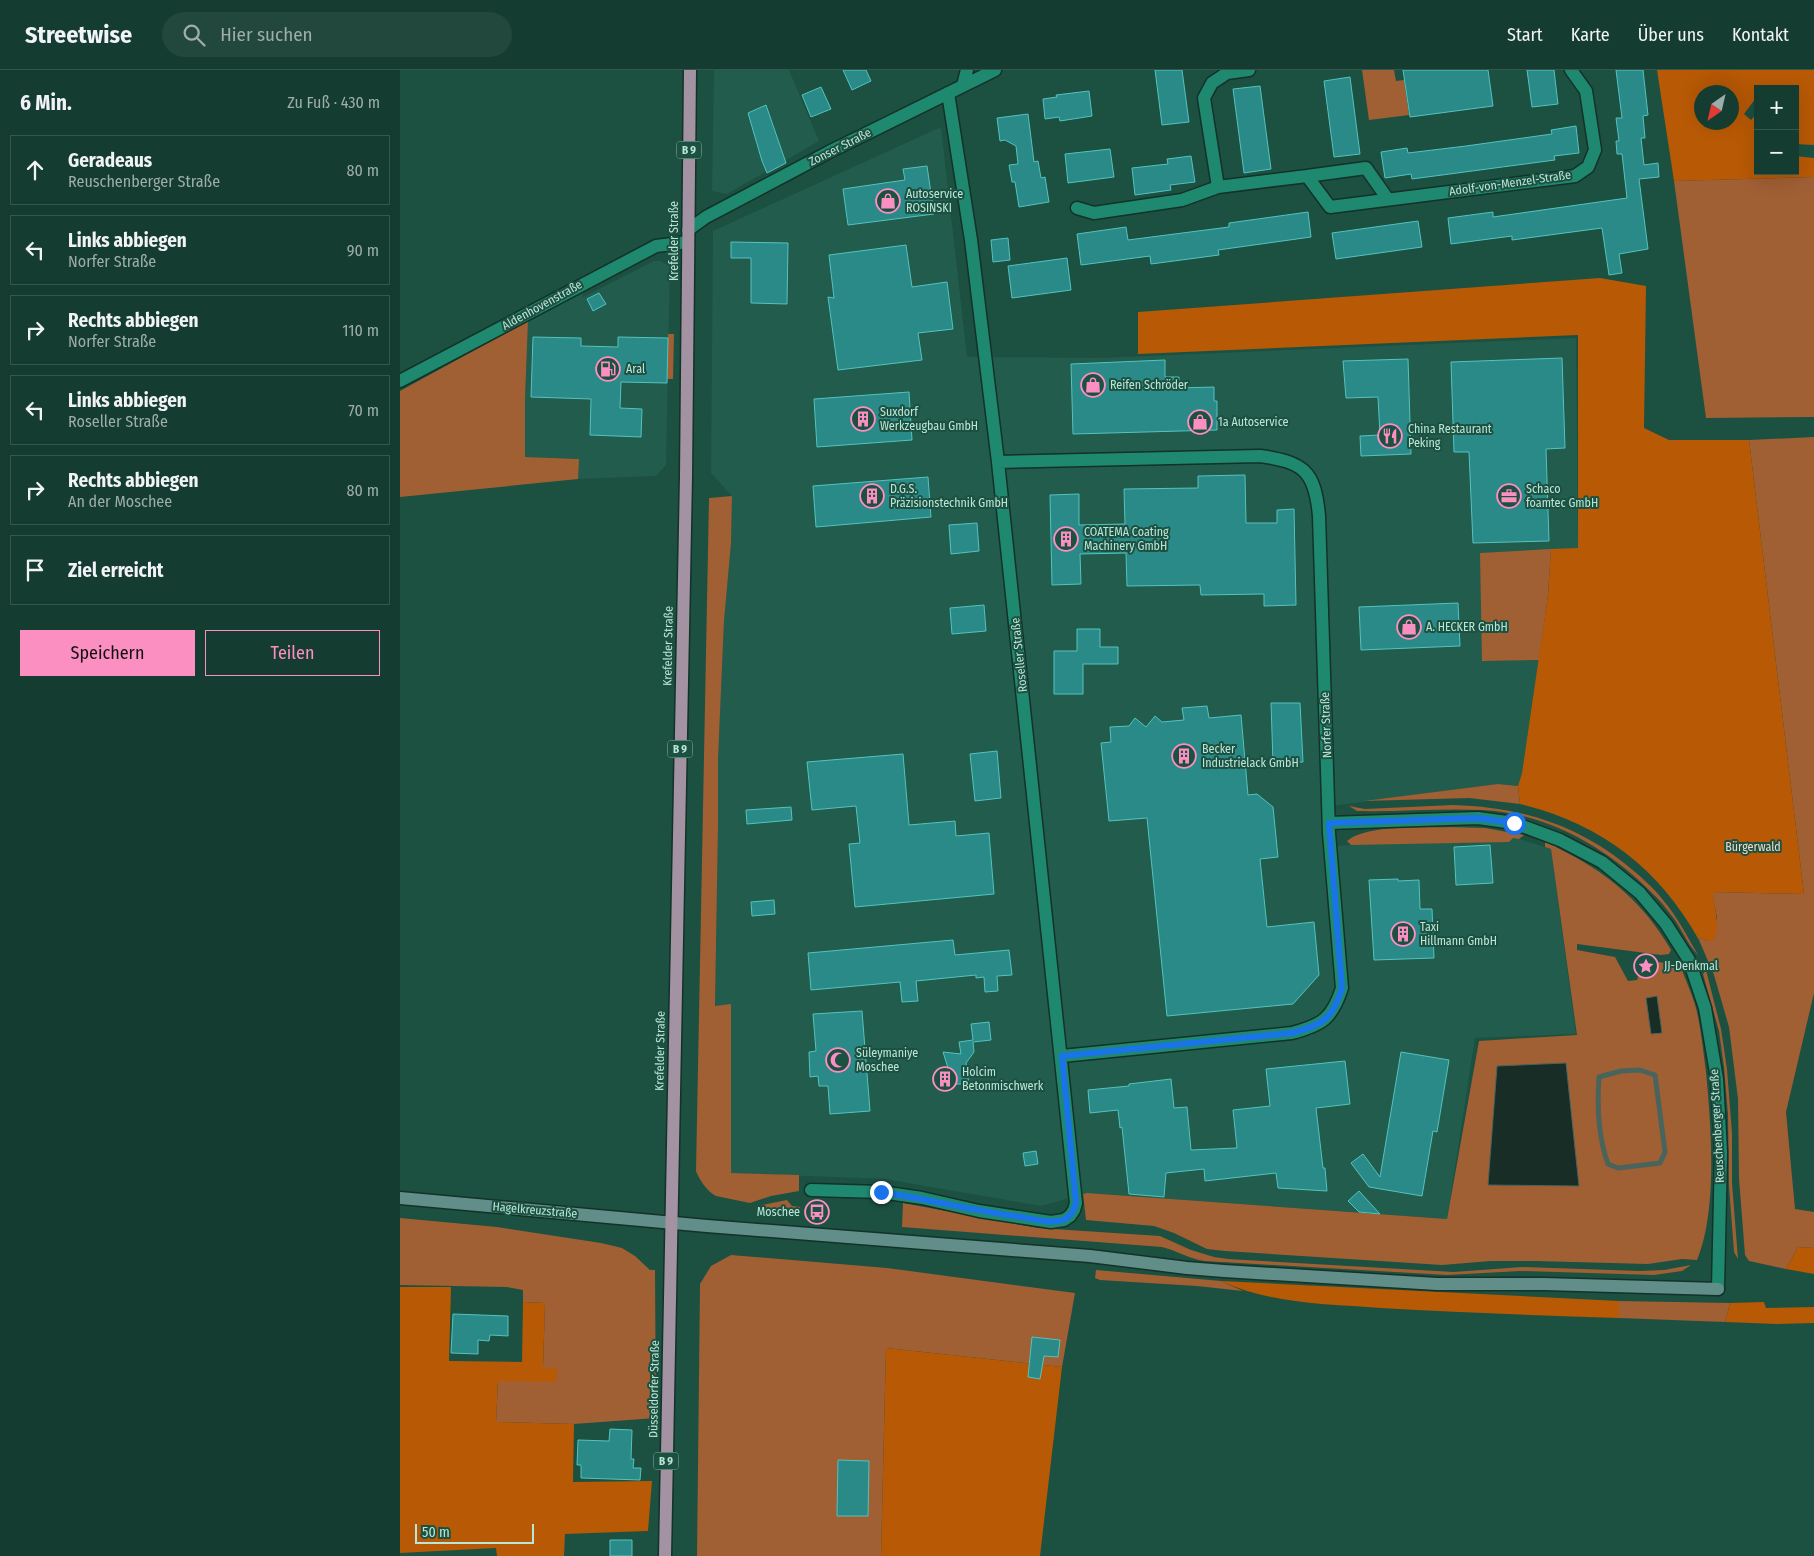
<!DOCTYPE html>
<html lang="de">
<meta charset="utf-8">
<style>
body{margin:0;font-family:"Fira Sans Condensed",sans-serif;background:#22473d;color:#f1f3f6}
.controls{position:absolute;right:15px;top:15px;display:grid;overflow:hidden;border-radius:0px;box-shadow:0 5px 20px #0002}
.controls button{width:45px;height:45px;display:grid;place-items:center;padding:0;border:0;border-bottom:1px solid #34564d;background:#153c31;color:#f1f3f6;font:25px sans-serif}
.compass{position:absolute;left:1294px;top:15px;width:45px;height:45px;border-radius:50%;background:#153c31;box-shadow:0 5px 20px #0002;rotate:214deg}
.scale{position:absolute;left:15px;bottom:12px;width:119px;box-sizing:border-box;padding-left:5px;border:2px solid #bae6d7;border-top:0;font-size:14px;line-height:18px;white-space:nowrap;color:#bae6d7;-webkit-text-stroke:4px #1c5041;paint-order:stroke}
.stop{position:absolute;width:15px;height:15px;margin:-11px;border:4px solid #1a73e8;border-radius:50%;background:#fff}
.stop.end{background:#1a73e8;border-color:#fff;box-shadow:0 1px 5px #0008}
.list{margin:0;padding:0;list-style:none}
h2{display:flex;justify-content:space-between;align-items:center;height:65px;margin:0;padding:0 20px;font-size:21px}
h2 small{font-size:16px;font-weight:400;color:#9dadab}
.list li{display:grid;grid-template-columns:32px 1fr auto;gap:15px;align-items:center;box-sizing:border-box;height:70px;margin:0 10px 10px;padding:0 10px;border:1px solid #34564d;border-radius:0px}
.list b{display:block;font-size:19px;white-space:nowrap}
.list p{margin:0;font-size:16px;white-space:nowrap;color:#9dadab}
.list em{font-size:16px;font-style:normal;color:#9dadab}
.actions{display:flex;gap:10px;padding:15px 20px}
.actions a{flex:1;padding:11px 0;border:1px solid #fc8fc1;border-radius:0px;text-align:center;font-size:18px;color:#fc8fc1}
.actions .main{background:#fc8fc1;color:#111}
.icon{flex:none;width:28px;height:28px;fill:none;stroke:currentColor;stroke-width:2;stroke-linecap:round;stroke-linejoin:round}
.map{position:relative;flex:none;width:1414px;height:1486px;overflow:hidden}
header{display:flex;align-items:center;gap:30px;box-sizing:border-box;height:70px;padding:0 25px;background:#153c31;border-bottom:1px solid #34564d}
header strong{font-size:24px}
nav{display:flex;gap:28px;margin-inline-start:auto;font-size:18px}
.search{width:350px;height:45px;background:#22473d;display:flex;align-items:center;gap:12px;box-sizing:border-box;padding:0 18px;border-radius:28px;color:#9dadab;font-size:19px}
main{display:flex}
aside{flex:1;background:#153c31}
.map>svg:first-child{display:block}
.built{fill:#225c4c}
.green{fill:#a15f34}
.forest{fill:#b85905;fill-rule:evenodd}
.water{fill:#192d27;stroke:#49645c}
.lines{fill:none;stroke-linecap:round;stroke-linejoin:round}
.stream{stroke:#49645c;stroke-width:5}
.building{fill:#2a8a87;stroke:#54c3bf}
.street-casing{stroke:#133229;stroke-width:15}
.secondary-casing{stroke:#133229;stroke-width:15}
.primary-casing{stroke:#133229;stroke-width:15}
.street{stroke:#1f896f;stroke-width:12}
.secondary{stroke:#618e88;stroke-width:12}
.primary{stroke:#a292a2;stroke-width:12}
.route{stroke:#1a73e8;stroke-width:6}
.labels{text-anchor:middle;stroke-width:4;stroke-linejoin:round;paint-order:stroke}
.shield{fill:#1c5041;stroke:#8bb9aa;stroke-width:1}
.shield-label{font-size:11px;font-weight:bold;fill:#bae6d7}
.street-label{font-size:12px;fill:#bae6d7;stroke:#1c5041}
.poi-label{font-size:12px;fill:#bae6d7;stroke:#1c5041;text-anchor:start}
.park-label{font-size:12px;fill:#f2d8c9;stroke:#1c5041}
</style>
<header>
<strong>Streetwise</strong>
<div class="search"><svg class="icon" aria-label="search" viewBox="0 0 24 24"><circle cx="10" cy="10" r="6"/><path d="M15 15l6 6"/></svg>Hier suchen</div>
<nav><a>Start</a><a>Karte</a><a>Über uns</a><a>Kontakt</a></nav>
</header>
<main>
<aside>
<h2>6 Min.<small>Zu Fuß · 430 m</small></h2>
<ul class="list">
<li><svg class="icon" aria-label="ahead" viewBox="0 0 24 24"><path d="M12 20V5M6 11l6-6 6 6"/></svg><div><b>Geradeaus</b><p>Reuschenberger Straße</p></div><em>80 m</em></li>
<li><svg class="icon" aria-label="left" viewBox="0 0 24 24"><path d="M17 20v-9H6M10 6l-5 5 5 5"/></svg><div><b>Links abbiegen</b><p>Norfer Straße</p></div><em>90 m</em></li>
<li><svg class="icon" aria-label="right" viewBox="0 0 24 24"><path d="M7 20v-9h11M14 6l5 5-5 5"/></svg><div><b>Rechts abbiegen</b><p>Norfer Straße</p></div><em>110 m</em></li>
<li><svg class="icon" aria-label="left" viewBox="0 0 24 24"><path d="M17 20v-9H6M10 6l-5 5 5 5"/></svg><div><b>Links abbiegen</b><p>Roseller Straße</p></div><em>70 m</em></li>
<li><svg class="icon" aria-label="right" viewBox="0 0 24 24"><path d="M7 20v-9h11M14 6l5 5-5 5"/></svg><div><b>Rechts abbiegen</b><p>An der Moschee</p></div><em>80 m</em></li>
<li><svg class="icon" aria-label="arrive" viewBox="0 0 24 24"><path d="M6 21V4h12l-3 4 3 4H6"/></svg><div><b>Ziel erreicht</b></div></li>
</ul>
<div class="actions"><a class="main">Speichern</a><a>Teilen</a></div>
</aside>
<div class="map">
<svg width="1414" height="1486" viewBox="0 0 1414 1486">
<rect width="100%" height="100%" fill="#1c5041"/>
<!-- built -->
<path class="built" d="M314,0H389L419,71L327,124L312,121Z
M541,57L567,287L700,288L1176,268L1178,478L1082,591L1139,590L1122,703L1118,716L1098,714L931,736L933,776L1113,767L1151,779L1176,964L1075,968L1047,1149L687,1123L641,1136L485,1109L331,1103V935L315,936L318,756V690L324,551L331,473L332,426L311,403L313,161Z
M254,191H260L270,196L266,395L256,406L178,409V389L125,387V329L128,251L183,223V227Z"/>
<!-- green -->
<path class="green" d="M962,0H994L996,11L1004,10L1009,45L969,50Z
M1414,107V347L1306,348L1274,111Z
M128,251L125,329V387L179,389L178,409L0,427V321Z
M268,264H274L273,309H267Z
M1414,367V923L1386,1042L1395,1139L1414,1142V1178L1398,1177L1386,1199L1349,1191L1345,1185L1339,1109L1338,1029L1329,957L1314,905L1299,870L1302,868L1308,871L1317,848L1312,822L1404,824L1349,370Z
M332,426L331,473L324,551L318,690V756L315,936L331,934V1103L399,1105V1121L371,1126L350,1133L316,1126C307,1121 300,1111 296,1101L309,428Z
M1151,479L1148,525L1139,590L1082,591L1080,483Z
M1098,714L1118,716L1120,734L1069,728L964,731Z
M1053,735C1118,737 1173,753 1224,793C1238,804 1252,816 1263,830C1277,846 1287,866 1298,885C1288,875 1283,862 1275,850C1268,841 1261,831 1253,824C1208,778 1147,743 1082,740C1041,738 999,742 957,741L949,736L965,739Z
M1051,757L1085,758L1124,765L1119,769L1113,768L1109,772L951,775L947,771C967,754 1024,758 1051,757Z
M1145,772C1199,796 1241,828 1271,880L1269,884L1261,885L1177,874V880L1215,887L1228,911L1237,910L1244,890L1280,895C1285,909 1292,923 1296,938C1301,958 1303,980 1306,1002C1311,1054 1318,1140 1297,1190L1282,1189L1248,1194L1135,1191H1091L1042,1195L825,1181L807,1179L774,1163L754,1156L686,1150L683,1124L687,1123L1047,1149L1079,971L1177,965L1151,779L1145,777Z
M1306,900L1321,959L1327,999L1332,1063V1113L1338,1189L1334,1182L1329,1116L1328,1045L1324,997L1319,961L1303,904Z
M387,1130L392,1136L400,1137L399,1140L377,1143L358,1140V1138L362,1135Z
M503,1133L638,1158L760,1166L791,1180L814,1187L828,1189L1054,1202L1122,1197L1240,1201L1264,1200L1291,1195L1282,1201L1254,1205L1120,1201L1047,1205L805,1191C789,1189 778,1181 762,1177L502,1157Z
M0,1148L97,1157L201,1173L222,1178L235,1186L250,1200H255L256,1348L174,1354L96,1352L98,1311L143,1298L145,1233L123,1232V1220L107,1217L0,1215Z
M331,1185L487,1198L675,1223L662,1297L486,1278L481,1486H297L300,1214L311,1196Z
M696,1200L821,1211L843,1221L797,1216L700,1210L695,1208Z
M1219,1231L1330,1233L1325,1252L1219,1248Z"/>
<!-- forest -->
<path class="forest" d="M1257,0H1414V75L1395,74V19H1358V29L1356,28L1344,44L1351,50L1358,42V101H1395V86L1414,88V107L1274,111ZM1302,22H1332V52H1302Z
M1200,208L1246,216L1244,358L1269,370H1349L1404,824L1313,822C1314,838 1321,856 1313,871H1308L1302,868L1299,870C1259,798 1200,753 1120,734L1118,716L1122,703L1148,525L1151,479L1178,478V265L738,284V242Z
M1398,1177L1414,1178V1204L1386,1199Z
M821,1211L1219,1231V1248C1139,1245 1060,1243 981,1238C926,1234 871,1234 821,1211Z
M0,1217H51L49,1291L122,1292L123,1232L145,1233L143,1298H157L156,1312L98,1311L96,1352L174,1354L173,1412L252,1411L248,1461L165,1464L164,1486H97L96,1478L0,1483Z
M1364,1232L1366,1238L1414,1237V1253L1376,1254L1325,1252L1330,1233Z
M486,1278L662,1297L640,1486H481Z"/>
<!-- water -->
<path class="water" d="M1257,926L1262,963L1251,964L1246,928Z
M1166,993L1179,1116L1088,1115L1097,996Z"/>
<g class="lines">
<!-- stream -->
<path class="stream" d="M1240,1000L1255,1005L1265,1082L1260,1093L1218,1098L1208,1094C1198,1067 1197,1036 1199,1007L1221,1001Z"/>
</g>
<!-- building -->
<path class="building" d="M443,0H466L471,11L452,20Z
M755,0H782L789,52L762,55Z
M1003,0H1088L1093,36L1010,47Z
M1127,0H1154L1158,34L1132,37Z
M1216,0H1243L1248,45L1243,46L1245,68H1241L1244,95L1258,93L1259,107L1239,109L1248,179L1219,184L1222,203L1209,205L1202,158L1112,170V166L1051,174L1048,148L1093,142V147L1227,128L1222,84H1217L1216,71H1219L1216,48H1222Z
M950,7L960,84L934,87L924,11Z
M860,16L871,99L844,103L833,19Z
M421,17L431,39L411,47L402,25Z
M689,21L692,46L660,51L659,47L645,49L643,29L657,27L656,25Z
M366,35L386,93L367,103L362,91L348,43Z
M628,44L634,92L638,91L641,108L645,107L649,132L619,137L615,112H612L609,95L618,94L616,76L605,70L600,71L597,48Z
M1176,56L1179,83L1154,86L1155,90L1012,109L1011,104L985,108L981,82L1007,78L1008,83L1066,76L1152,64L1151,60Z
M710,79L714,107L668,113L665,84Z
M791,86L795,112L770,115L771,120L735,125L732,98L768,94L767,89Z
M527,96L534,144L448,155L443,119L505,110L503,99Z
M908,142L911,167L818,180L819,185L751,194L750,186L681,195L677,164L726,157L728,170L829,157V153Z
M1018,151L1022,177L936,189L932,163Z
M608,168L610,190L593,192L591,170Z
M331,172L388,173L387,234L351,233V188H331Z
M506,175L512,217L547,212L553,259L518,263L522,290L438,300L428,227L434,228L429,185Z
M667,188L671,220L612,228L608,196Z
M199,223L206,234L193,241L187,229Z
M133,267L181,268V276L218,277V267L268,268L267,313L221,312L220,338L242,339L241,367L190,365L191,329L131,327Z
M1162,288L1165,378L1146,379L1149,471L1073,473L1069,382H1054L1051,292Z
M1008,289L1011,384L961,386L960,366L980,365L978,327L946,328L943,291Z
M765,290V307H779V318L814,317V331H817V360L673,364L671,294Z
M509,322L512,370L417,377L414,329Z
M845,405L846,453H877V440L894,439L896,535L864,536V524L801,525L800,515L727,516L726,483L680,484L681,514L652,515L650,425L679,424V455L725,454L724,419L798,418V406Z
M528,407L531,447L416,457L413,416Z
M577,453L579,481L551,484L549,455Z
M1058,533L1060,576L961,580L959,537Z
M584,535L586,561L552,564L550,538Z
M677,559H700V577H718V594H683V624H654V581H677Z
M871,633H900L903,692L873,693Z
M807,636L809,648L841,645L848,725L857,724L873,737L878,787L860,789L867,857L914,852L919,905L893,934L767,946L747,748L709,751L701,673L711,672L710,657L729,656L735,648L746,657L755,646L762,652L784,650L782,638Z
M597,681L601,728L575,731L570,684Z
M503,684L509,755L555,751L556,766L589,763L594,824L455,837L449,774L460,773L456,736L412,740L407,692Z
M391,737L392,750L347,754L346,740Z
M1090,775L1093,813L1056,815L1054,777Z
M998,809V811L1019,810L1020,839H1032L1034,888L974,890L969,810Z
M374,830L375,844L352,846L351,832Z
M553,870L555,885L609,880L612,905L597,906L598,921L585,922L584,907L576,908V905L516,911L518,931L502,932L500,912L411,920L408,883Z
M462,941L470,1041L430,1044L428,1016H419L418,1006L410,1007L409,982L416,981L413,944Z
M589,952L591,970L573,972L574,982L566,993L569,1014H553L543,982L561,984L559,972L573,970L571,954Z
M1001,982L1049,990L1037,1062L1033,1061L1022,1126L969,1117L951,1093L963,1084L980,1107Z
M945,991L950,1034L916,1038L923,1098H925L927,1121L878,1118L876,1103L805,1111L804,1099L766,1103L764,1127L729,1124L722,1057L720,1058L718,1040L690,1043L688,1020L729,1016V1014L771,1009L774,1038L787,1037L791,1080L837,1078L833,1040L870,1036L866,999Z
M636,1081L638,1094L625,1096L623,1083Z
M959,1121L980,1144L959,1142L948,1131Z
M53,1244L108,1246V1266L90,1265L89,1271L78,1270V1284L51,1283Z
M632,1267L660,1270L658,1287L644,1286L640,1309L628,1307Z
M210,1359L232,1360L231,1389H234L233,1398H241L240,1410L181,1408V1395H177L178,1370L209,1371Z
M438,1390L469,1391L468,1446H437Z
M210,1470H232V1486H210Z"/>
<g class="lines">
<!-- street casing -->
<g class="street-casing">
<path id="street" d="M563,15L567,0
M907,106L966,98L987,128
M818,117L804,28L812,13L827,3L849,0
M677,138L694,143L782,130L818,117L907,106L930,137L1175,106L1188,97L1195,80L1186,21L1171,0
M288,160L306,147L429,82L595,0
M0,311L256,176L288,172
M598,392L860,386C904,392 915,401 919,446L929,763L942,918C932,949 922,955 892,963L662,986
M929,753L1078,748L1114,753L1160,770L1202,792L1240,823L1266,854L1289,890L1305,938L1317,1009L1321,1082L1318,1219
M411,1120L481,1122L522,1128L579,1141L651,1152L664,1150L670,1146L674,1140L676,1133L598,392L571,170L548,23"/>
</g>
<!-- secondary casing -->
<g class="secondary-casing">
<path id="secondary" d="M0,1128L307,1156L690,1186L787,1198L824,1201L1037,1214H1144L1318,1219"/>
</g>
<!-- primary casing -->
<g class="primary-casing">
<path id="primary" d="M265,1486L286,406L290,0"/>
</g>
<!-- street -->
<use href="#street" class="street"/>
<!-- secondary -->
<use href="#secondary" class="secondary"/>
<!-- primary -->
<use href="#primary" class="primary"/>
</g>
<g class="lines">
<!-- route -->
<path class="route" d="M481,1122C528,1129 574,1141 621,1147C634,1149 650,1154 663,1150C671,1147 674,1141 676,1133L662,986L892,963C922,955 933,949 942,918L929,753L1078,748L1114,753"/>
</g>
<!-- icons -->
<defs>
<g id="shop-ring" transform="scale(1.25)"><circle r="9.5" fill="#1c5041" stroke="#fc8fc1" stroke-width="1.5"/><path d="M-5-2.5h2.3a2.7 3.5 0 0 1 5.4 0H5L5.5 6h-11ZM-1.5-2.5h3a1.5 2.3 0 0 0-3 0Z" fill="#fc8fc1"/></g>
<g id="fuel-ring" transform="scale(1.25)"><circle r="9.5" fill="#1c5041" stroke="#fc8fc1" stroke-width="1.5"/><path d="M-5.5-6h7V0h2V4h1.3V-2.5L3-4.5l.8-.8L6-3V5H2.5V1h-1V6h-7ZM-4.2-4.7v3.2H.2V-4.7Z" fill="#fc8fc1"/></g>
<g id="building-ring" transform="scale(1.25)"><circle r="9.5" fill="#1c5041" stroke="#fc8fc1" stroke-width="1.5"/><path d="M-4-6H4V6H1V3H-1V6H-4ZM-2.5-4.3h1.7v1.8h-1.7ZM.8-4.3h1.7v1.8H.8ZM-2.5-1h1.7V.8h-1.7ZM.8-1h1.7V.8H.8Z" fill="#fc8fc1"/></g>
<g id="restaurant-ring" transform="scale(1.25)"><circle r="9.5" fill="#1c5041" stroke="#fc8fc1" stroke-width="1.5"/><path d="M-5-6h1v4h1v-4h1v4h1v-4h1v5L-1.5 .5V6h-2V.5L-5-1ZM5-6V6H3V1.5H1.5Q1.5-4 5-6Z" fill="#fc8fc1"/></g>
<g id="office-ring" transform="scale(1.25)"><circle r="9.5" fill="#1c5041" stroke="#fc8fc1" stroke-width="1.5"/><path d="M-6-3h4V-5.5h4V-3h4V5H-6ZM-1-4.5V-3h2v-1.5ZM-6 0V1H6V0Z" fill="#fc8fc1"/></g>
<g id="sight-ring" transform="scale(1.25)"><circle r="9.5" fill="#1c5041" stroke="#fc8fc1" stroke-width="1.5"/><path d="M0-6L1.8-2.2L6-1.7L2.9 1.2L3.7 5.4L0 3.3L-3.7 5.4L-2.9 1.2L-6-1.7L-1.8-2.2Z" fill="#fc8fc1"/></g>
<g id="mosque-ring" transform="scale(1.25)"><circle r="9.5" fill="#1c5041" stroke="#fc8fc1" stroke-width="1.5"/><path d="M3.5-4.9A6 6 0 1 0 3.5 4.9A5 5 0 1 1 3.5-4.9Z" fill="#fc8fc1"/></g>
<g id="bus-ring" transform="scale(1.25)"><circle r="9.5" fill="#1c5041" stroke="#fc8fc1" stroke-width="1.5"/><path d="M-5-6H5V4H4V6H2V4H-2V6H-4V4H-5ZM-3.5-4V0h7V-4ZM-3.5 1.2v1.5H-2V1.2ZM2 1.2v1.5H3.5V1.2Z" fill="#fc8fc1"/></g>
</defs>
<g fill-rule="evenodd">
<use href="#shop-ring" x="488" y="131"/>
<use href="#fuel-ring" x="208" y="299"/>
<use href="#shop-ring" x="693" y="315"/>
<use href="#building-ring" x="463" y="349"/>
<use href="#shop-ring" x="800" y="352"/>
<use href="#restaurant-ring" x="990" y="366"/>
<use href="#building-ring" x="472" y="426"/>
<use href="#office-ring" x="1109" y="426"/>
<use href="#building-ring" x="666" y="469"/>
<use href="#shop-ring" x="1009" y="557"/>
<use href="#building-ring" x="784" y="686"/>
<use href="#building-ring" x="1003" y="864"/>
<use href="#sight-ring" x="1246" y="896"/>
<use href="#mosque-ring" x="438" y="990"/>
<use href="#building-ring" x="545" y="1009"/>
<use href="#bus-ring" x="417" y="1142"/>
</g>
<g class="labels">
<!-- shield labels -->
<g class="shield">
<rect x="276.5" y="71.5" width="25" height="17" rx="4"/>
<rect x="267.5" y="670.5" width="25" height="17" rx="4"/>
<rect x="253.5" y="1382.5" width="25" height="17" rx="4"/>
</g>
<g class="shield-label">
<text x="289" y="84">B 9</text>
<text x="280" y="683">B 9</text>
<text x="266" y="1395">B 9</text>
</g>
<!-- street labels -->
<g class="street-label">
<text transform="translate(440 77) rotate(-27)" y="4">Zonser Straße</text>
<text transform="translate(1110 113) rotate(-8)" y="4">Adolf-von-Menzel-Straße</text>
<text transform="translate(274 171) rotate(-90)" y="4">Krefelder Straße</text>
<text transform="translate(142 235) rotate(-29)" y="4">Aldenhovenstraße</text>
<text transform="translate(268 576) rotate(-89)" y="4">Krefelder Straße</text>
<text transform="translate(619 585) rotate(-96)" y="4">Roseller Straße</text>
<text transform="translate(926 655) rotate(-92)" y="4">Norfer Straße</text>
<text transform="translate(260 981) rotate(-89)" y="4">Krefelder Straße</text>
<text transform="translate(1317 1056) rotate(-93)" y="4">Reuschenberger Straße</text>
<text transform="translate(135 1140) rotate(5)" y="4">Hagelkreuzstraße</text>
<text transform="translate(254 1319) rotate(-89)" y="4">Düsseldorfer Straße</text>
</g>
<!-- poi labels -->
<g class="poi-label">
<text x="506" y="128">Autoservice<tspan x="506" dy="14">ROSINSKI</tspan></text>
<text x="226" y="303">Aral</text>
<text x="710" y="319">Reifen Schröder</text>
<text x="480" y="346">Suxdorf<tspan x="480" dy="14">Werkzeugbau GmbH</tspan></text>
<text x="818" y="356">1a Autoservice</text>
<text x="1008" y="363">China Restaurant<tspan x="1008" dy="14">Peking</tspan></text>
<text x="490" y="423">D.G.S.<tspan x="490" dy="14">Präzisionstechnik GmbH</tspan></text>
<text x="1126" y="423">Schaco<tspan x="1126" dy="14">foamtec GmbH</tspan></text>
<text x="684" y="466">COATEMA Coating<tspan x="684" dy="14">Machinery GmbH</tspan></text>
<text x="1026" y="561">A. HECKER GmbH</text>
<text x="802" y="683">Becker<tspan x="802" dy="14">Industrielack GmbH</tspan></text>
<text x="1020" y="861">Taxi<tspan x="1020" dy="14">Hillmann GmbH</tspan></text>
<text x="1264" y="900">JJ-Denkmal</text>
<text x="456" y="987">Süleymaniye<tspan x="456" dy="14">Moschee</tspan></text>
<text x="562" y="1006">Holcim<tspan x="562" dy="14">Betonmischwerk</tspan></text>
<text x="400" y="1146" text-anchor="end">Moschee</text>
</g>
<!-- park labels -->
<g class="park-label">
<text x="1353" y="781">Bürgerwald</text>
</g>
</g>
</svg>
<div class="controls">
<button>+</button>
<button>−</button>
</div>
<svg class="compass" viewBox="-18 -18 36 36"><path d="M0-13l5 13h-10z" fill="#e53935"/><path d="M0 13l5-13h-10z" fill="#9dadab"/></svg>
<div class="scale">50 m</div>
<div class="stop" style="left:1114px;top:753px"></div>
<div class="stop end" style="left:481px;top:1122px"></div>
</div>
</main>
